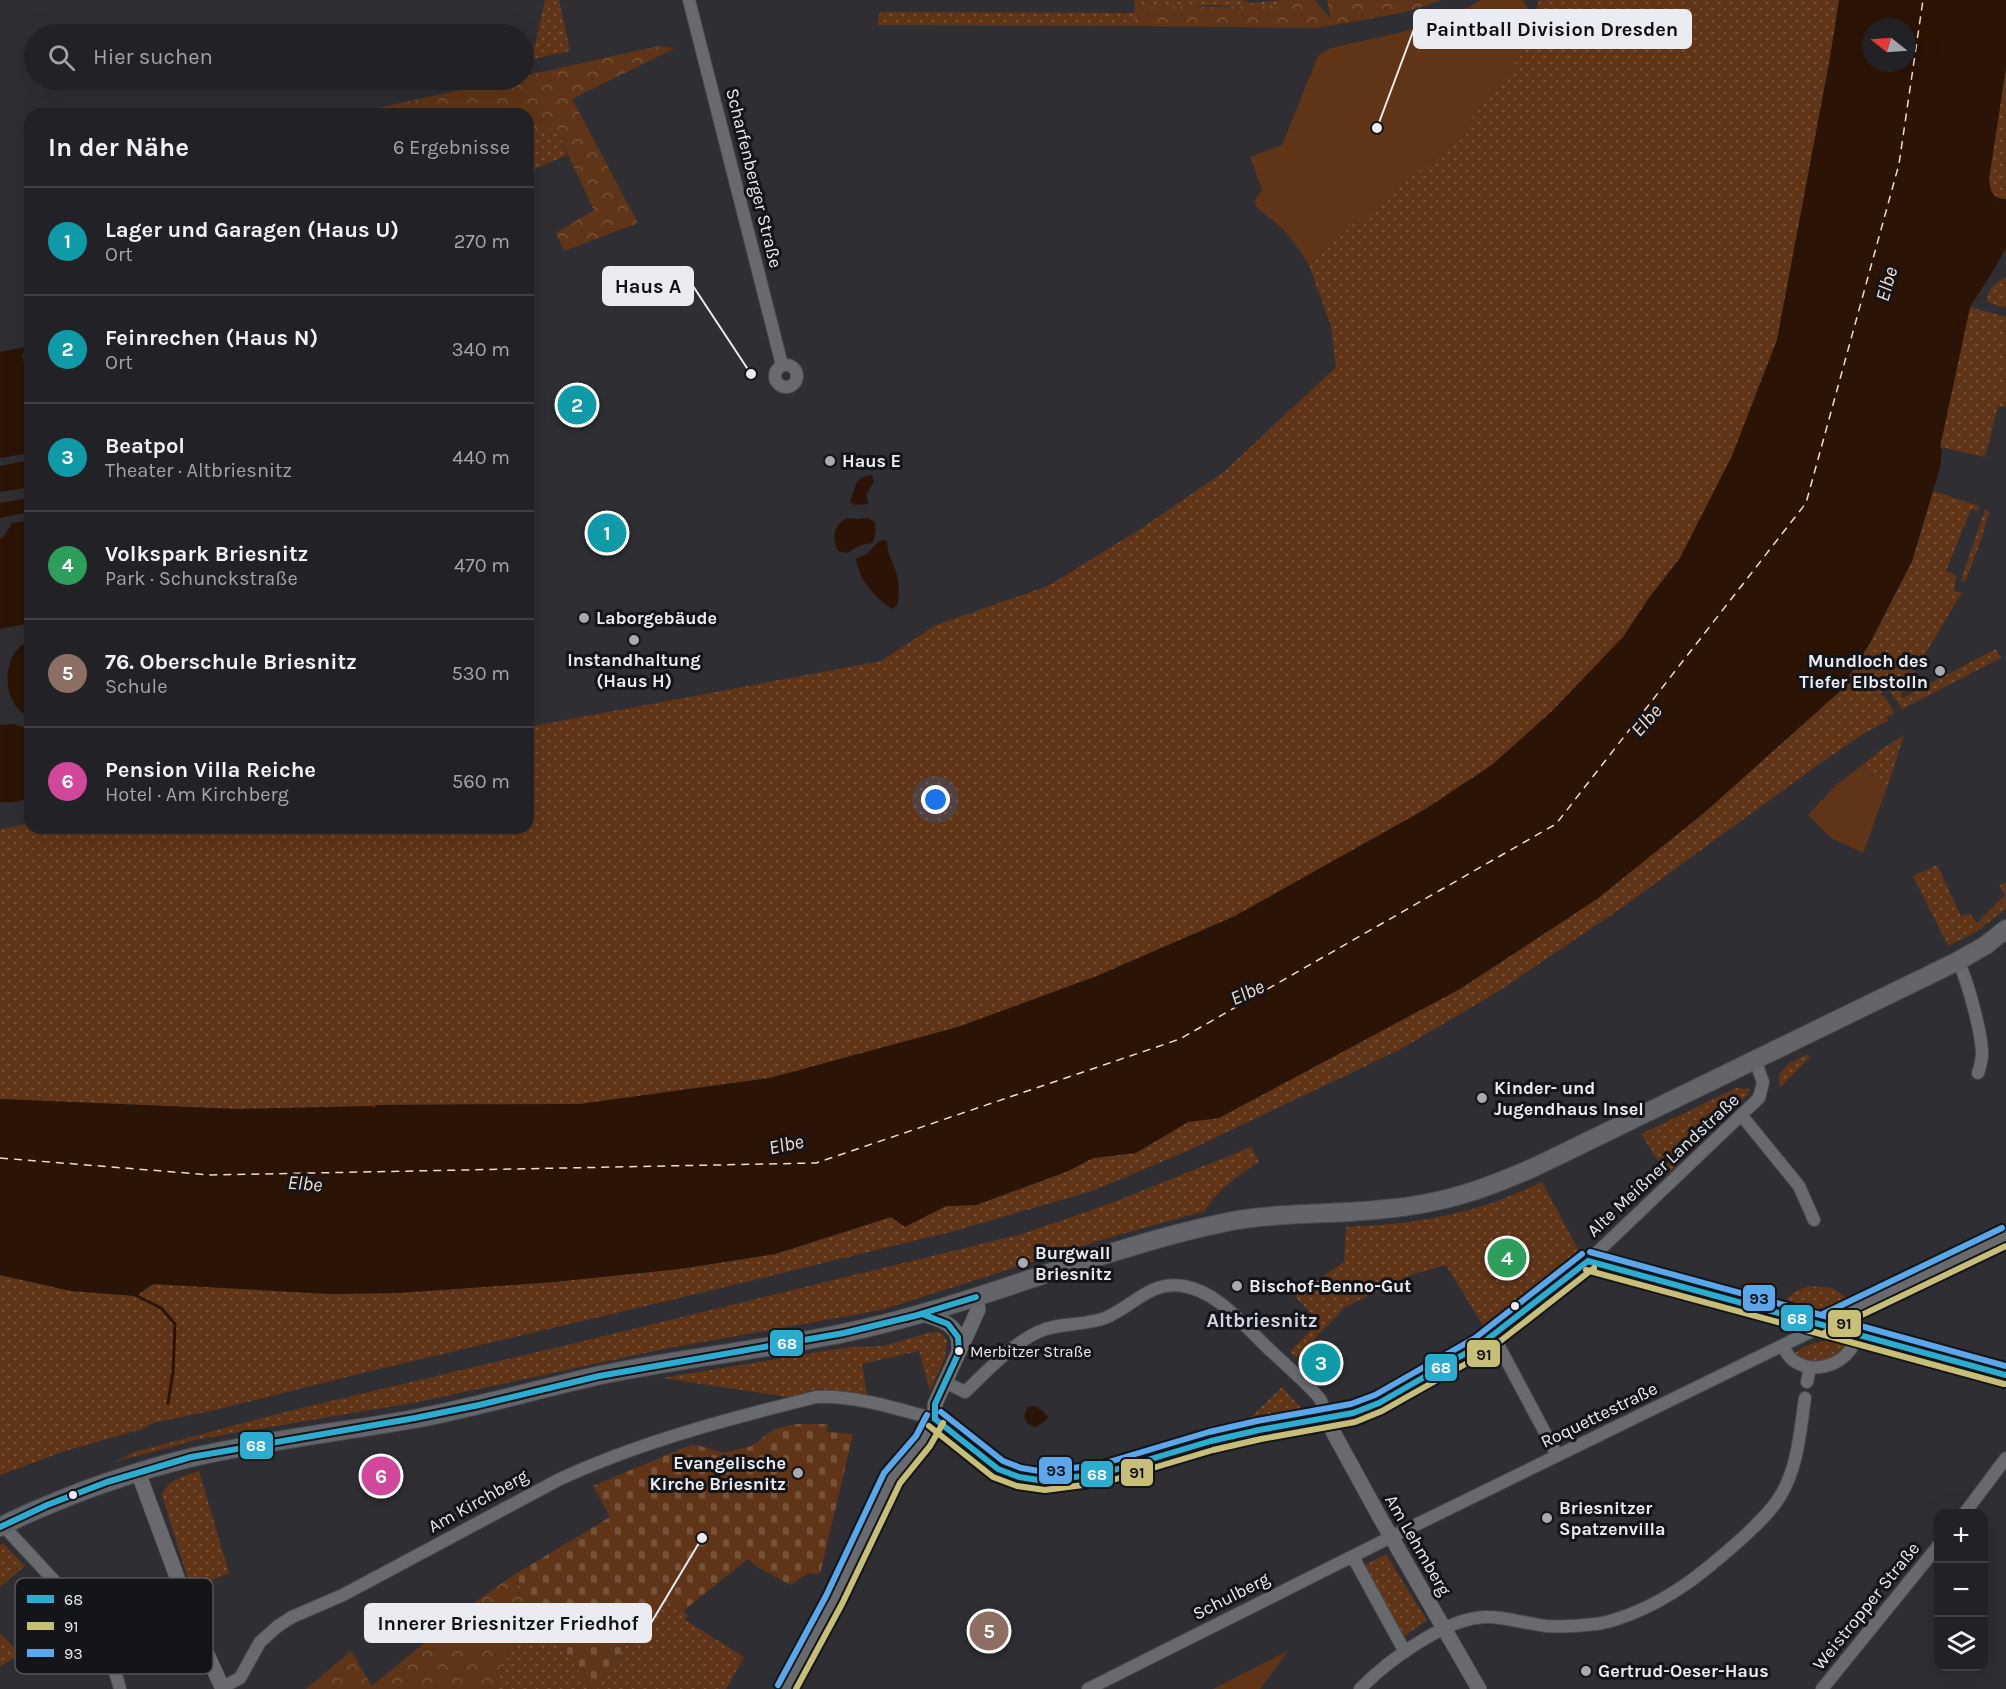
<!DOCTYPE html>
<html lang="de">
<meta charset="utf-8">
<style>
body{margin:0;font-family:Karla,sans-serif;background:#2e2f32;color:#f1f3f6}
.controls{position:absolute;right:18px;bottom:18px;display:grid;overflow:hidden;border-radius:12px;box-shadow:0 6px 24px #0002}
.controls button{width:54px;height:54px;display:grid;place-items:center;padding:0;border:0;border-bottom:2px solid #3f3f43;background:#222226;color:#f1f3f6;font:30px sans-serif}
.compass{position:absolute;left:1862px;top:18px;width:54px;height:54px;border-radius:50%;background:#222226;box-shadow:0 6px 24px #0002;rotate:287deg}
.you{position:absolute;left:936px;top:800px;width:21px;height:21px;margin:-15px;border:4px solid #fff;border-radius:50%;background:#1a73e8;box-shadow:0 0 0 9px #1a73e833}
.badge{display:grid;place-items:center;width:39px;height:39px;border-radius:50%;background:#d93025;color:#fff;font-size:20px;font-weight:700}
.pin{position:absolute;translate:-50% -50%;border:3px solid #fff;box-shadow:0 2px 6px #0006}
.list{margin:0;padding:0;list-style:none}
h2{display:flex;justify-content:space-between;align-items:center;height:78px;margin:0;padding:0 24px;font-size:26px}
h2 small{font-size:20px;font-weight:400;color:#a2a4a7}
.list li{display:grid;grid-template-columns:39px 1fr auto;gap:18px;align-items:center;box-sizing:border-box;height:108px;padding:0 24px;border-top:2px solid #3f3f43}
.list b{display:block;font-size:22px;white-space:nowrap}
.list p{margin:0;font-size:20px;white-space:nowrap;color:#a2a4a7}
.list em{font-size:20px;font-style:normal;color:#a2a4a7}
.icon{flex:none;width:33px;height:33px;fill:none;stroke:currentColor;stroke-width:2;stroke-linecap:round;stroke-linejoin:round}
.map{position:relative;flex:none;width:2006px;height:1689px;overflow:hidden}
.search{position:absolute;background:#222226;box-shadow:0 6px 24px #0002;left:24px;top:24px;width:510px;height:66px;display:flex;align-items:center;gap:15px;box-sizing:border-box;padding:0 21px;border-radius:33px;color:#a2a4a7;font-size:22px}
.panel{position:absolute;background:#222226;box-shadow:0 6px 24px #0002;left:24px;top:108px;width:510px;height:726px;border-radius:18px}
.map>svg:first-child{display:block}
.grass{fill:url(#grass-dots)}
.forest{fill:url(#forest-crowns)}
.cemetery{fill:url(#cemetery-stones)}
.garden{fill:#603517}
.water{fill:#2b1406;fill-rule:evenodd}
.lines{fill:none;stroke-linecap:round;stroke-linejoin:round}
.stream{stroke:#2b1406;stroke-width:3}
.ferry{stroke:#f3dcce;stroke-width:1.5;stroke-dasharray:8 6;stroke-linecap:butt}
.minor-casing{stroke:#494a4e;stroke-width:14}
.tertiary-casing{stroke:#494a4e;stroke-width:16}
.primary-casing{stroke:#494a4e;stroke-width:20}
.minor{stroke:#696a6e;stroke-width:12}
.tertiary{stroke:#696a6e;stroke-width:15}
.primary{stroke:#64646b;stroke-width:18}
.bus-1-casing{stroke:#141519;stroke-width:10}
.bus-2-casing{stroke:#141519;stroke-width:10}
.bus-3-casing{stroke:#141519;stroke-width:10}
.bus-1{stroke:#2dacd2;stroke-width:6}
.bus-2{stroke:#c7be77;stroke-width:6}
.bus-3{stroke:#5aa8eb;stroke-width:6}
.poi-dot{fill:#a9aaaf;stroke:#141519;stroke-width:2}
.bus-dot{fill:#ebecf2;stroke:#141519;stroke-width:2}
.labels{text-anchor:middle;stroke-width:6;stroke-linejoin:round;paint-order:stroke}
.bus-label{font-size:16px;fill:#ebecf2;stroke:#141519;text-anchor:start}
.street-label{font-size:18px;fill:#ebecf2;stroke:#141519}
.poi-label{font-size:18px;font-weight:bold;fill:#ebecf2;stroke:#141519;text-anchor:start}
.water-label{font-size:20px;font-style:italic;fill:#f3dcce;stroke:#141519}
.neighbourhood-label{font-size:20px;font-weight:bold;fill:#d2d3e0;stroke:#141519}
.key{fill:#141519;stroke:#54565a;stroke-width:1.5}
.key-label{font-size:16px;fill:#ebecf2}
.leader{fill:none;stroke:#ebecf2;stroke-width:2}
.callout-dot{fill:#ebecf2;stroke:#141519;stroke-width:2}
.callout{fill:#ebecf2;stroke:#ebecf2;stroke-width:2}
.callout-label{font-size:20px;text-anchor:middle;font-weight:bold;fill:#111}
.line-badge{stroke:#141519;stroke-width:2}
.badge-label{font-size:16px;text-anchor:middle;font-weight:bold;fill:#fff}
.pale-badge-label{font-size:16px;text-anchor:middle;font-weight:bold;fill:#111}
</style>
<div class="map">
<svg width="2006" height="1689" viewBox="0 0 2006 1689">
<defs>
<pattern id="grass-dots" width="8" height="8" patternUnits="userSpaceOnUse" patternTransform="scale(1.5)"><rect width="8" height="8" fill="#603517"/><path d="M2 2h.1M6 6h.1" fill="none" stroke="#775239" stroke-width="1.8" stroke-linecap="round"/></pattern>
<pattern id="forest-crowns" width="20" height="18" patternUnits="userSpaceOnUse" patternTransform="scale(1.5)"><rect width="20" height="18" fill="#603517"/><path d="M2 6a3 3 0 1 1 6 0M12 15a3 3 0 1 1 6 0" fill="none" stroke="#775239"/></pattern>
<pattern id="cemetery-stones" width="16" height="16" patternUnits="userSpaceOnUse" patternTransform="scale(1.5)"><rect width="16" height="16" fill="#603517"/><path d="M2 7V4a2 2 0 0 1 4 0v3zM10 15v-3a2 2 0 0 1 4 0v3z" fill="#775239"/></pattern>
</defs>
<rect width="100%" height="100%" fill="#2e2e33"/>
<!-- grass -->
<path class="grass" d="M545,0H559L570,51L532,59Z
M1143,0H1245L1250,3L1282,0L1281,5L1240,7L1213,5L1138,11L1137,8Z
M1539,0H1839L1830,58L1777,340L1732,456L1680,558L1649,598L1623,637L1552,711L1492,765L1424,810L1235,916L1097,976L958,1027L770,1078L580,1104L376,1105L373,1108L372,1106L237,1109L0,1099V829L30,824V828H528V727L881,661L936,625L1048,586L1142,528L1225,471L1336,367L1331,326L1309,265L1359,219L1452,144L1526,48Z
M880,12L1135,13V26L877,25Z
M2006,67V199C1992,199 1990,190 1989,179Z
M555,126L567,155L528,172V138Z
M2006,277V307L1997,306L1987,301C1986,290 1997,281 2006,277Z
M1970,307L2006,317V407L1998,406L1985,457L1940,447Z
M1933,491L1979,506L1978,511L1971,509L1946,571L1957,576L1954,586L1955,592H1962L1901,695L1902,698L1996,649L2001,658L1902,709L1887,687L1879,695L1884,696L1895,713L1886,717L1888,721L1866,732L1822,762L1623,907L1499,991L1399,1050L1187,1151L1092,1191L954,1231L713,1290L350,1376L215,1410L153,1423L142,1429L65,1451L0,1475V1275L71,1291L136,1296L153,1284L330,1294L398,1293L553,1282L679,1269L775,1254L891,1217L905,1226L946,1206L976,1205L1066,1172L1093,1158L1136,1153L1188,1122L1219,1118L1597,899L1705,812L1839,692L1870,643L1912,561Z
M1985,509L1989,512L1981,540L1965,582L1961,580Z
M1904,735L1888,785L1860,767L1882,749Z
M1937,865L1961,916L1970,914L1977,923L2005,895L1999,886L2006,882V909L1976,932L1948,946L1913,876Z
M1807,1054L1810,1057L1780,1088L1779,1075L1787,1065Z
M1736,1088L1749,1089L1748,1094L1667,1175L1641,1134Z
M1251,1147L1259,1162C1242,1172 1214,1193 1205,1211L1111,1237L881,1310L664,1349L418,1402L199,1439L115,1462L134,1452L285,1412L621,1332L1022,1234L1109,1204Z
M1542,1182L1579,1251L1484,1327L1446,1265L1410,1275L1345,1307L1296,1358L1290,1352L1319,1321L1294,1296L1344,1262L1346,1227C1396,1225 1447,1219 1495,1202C1511,1196 1526,1189 1542,1182Z
M1809,1286L1832,1288L1846,1297L1844,1302C1824,1309 1803,1314 1784,1302L1794,1292Z
M940,1332L947,1340L945,1358L930,1391L919,1351L862,1364L867,1394L818,1389L788,1397L662,1378L850,1347L883,1346L928,1333Z
M1832,1339L1848,1343L1847,1346L1827,1363L1803,1361L1794,1353L1808,1345Z
M1282,1387L1300,1407L1299,1414L1246,1422Z
M199,1471L229,1573L191,1589L162,1495C168,1479 184,1476 199,1471Z
M3,1543L25,1566L0,1587V1545Z
M1386,1554L1427,1621L1404,1636L1363,1566Z
M512,1576L592,1689H495L526,1609Z
M672,1598L688,1616L685,1620L744,1657L726,1689H597C617,1656 641,1621 672,1598Z
M0,1633L20,1654L0,1667Z"/>
<!-- forest -->
<path class="forest" d="M1134,0H1143L1137,7L1138,11C1154,4 1174,7 1190,7C1221,7 1251,7 1281,5L1282,0H1315L1330,18L1327,0H1442L1406,12L1317,28L1135,26Z
M658,46L675,48L572,99L638,223L564,251L556,233L594,210L555,127L528,138V114H375L373,109L506,80H524V76Z
M512,1576L526,1609L495,1689H306L351,1651L372,1686L466,1609Z"/>
<!-- cemetery -->
<path class="cemetery" d="M796,1424H828L827,1432L853,1434L820,1574L808,1573L791,1585L757,1567L748,1559L683,1611L672,1598C641,1619 616,1657 597,1689H592L512,1576L610,1517L593,1486L693,1444L724,1453L752,1446L774,1429Z"/>
<!-- garden -->
<path class="garden" d="M1480,0H1522L1534,16L1526,48L1452,144L1359,219L1309,265C1300,251 1292,237 1279,226C1271,218 1261,213 1254,203L1262,189L1250,157L1282,145L1318,56L1331,48L1398,33L1454,16Z
M1860,767L1888,785L1863,853L1831,838L1808,815L1836,785Z
M1288,1651L1260,1689H1213Z"/>
<!-- water -->
<path class="water" d="M1839,0H2006V67L1989,179C1990,190 1992,199 2006,199V248L1995,268L1970,307L1940,447L1942,450L1940,468L1912,561L1870,643L1839,692L1705,812L1597,899L1460,989L1219,1118L1188,1122L1136,1153L1093,1158L1066,1172L976,1205L946,1206L905,1227L891,1217L775,1254L679,1269L553,1282L398,1293L330,1294L153,1284L136,1296L71,1291L0,1275V1099L237,1109L373,1106V1108L376,1105L580,1104L770,1078L958,1027L1097,976L1235,916L1424,810L1492,765L1552,711L1623,637L1649,598L1680,558L1732,456L1777,340L1830,58ZM1871,27H1907V63H1871Z
M30,346V352L22,354L30,395V453L0,458V352Z
M30,460V487L0,492V466Z
M872,475L874,481L866,495L869,504L855,505L850,502C856,487 853,477 872,475Z
M30,498V512L0,518V503Z
M847,518L857,519L868,518L875,522C876,530 876,536 872,543L861,545L847,553L838,551C832,539 833,524 847,518Z
M30,520V623L0,629V538L2,539L12,523Z
M884,540L887,541C887,553 891,558 895,569C900,580 899,592 898,603L893,609C875,599 859,579 856,559L867,554L878,542Z
M30,640V717C0,705 0,653 30,640Z
M14,724L30,730V797C20,802 11,803 0,802V725Z
M1034,1406L1043,1411L1048,1417L1045,1421L1036,1427C1025,1425 1021,1416 1028,1407Z"/>
<g class="lines">
<!-- stream -->
<path class="stream" d="M133,1294L161,1308L175,1324L173,1372L168,1403"/>
<!-- ferry -->
<path class="ferry" d="M0,1158L211,1175L816,1163L1180,1039L1556,824L1806,503L1899,164L1923,0"/>
<!-- minor casing -->
<g class="minor-casing">
<path id="minor" d="M689,0L782,365
M775 376a11 11 0 1 1 22 0a11 11 0 1 1-22 0Z
M1958,961C1967,979 1982,1033 1982,1054C1982,1060 1980,1067 1978,1073
M1742,1116L1799,1186L1814,1220
M1588,1261L1759,1098L1763,1082L1755,1060
M1493,1335L1557,1455
M1782,1346C1786,1351 1789,1358 1794,1361C1813,1374 1839,1366 1851,1349C1853,1345 1854,1339 1856,1335
M945,1382L965,1392C986,1372 1012,1344 1038,1332C1059,1322 1084,1326 1105,1318C1134,1306 1149,1281 1183,1286C1218,1291 1245,1327 1270,1350C1279,1359 1318,1393 1321,1401C1324,1407 1324,1413 1326,1419
M1807,1382L1810,1368
M1964,1514L2006,1458
M3,1525C45,1573 105,1625 120,1689
M1353,1557L1405,1652
M223,1687L240,1678L260,1642L278,1626L292,1617L343,1595L558,1480C639,1442 728,1419 816,1397C855,1395 897,1409 935,1419L923,1441L892,1478L834,1600L786,1689
M1088,1689L1391,1537L2006,1236
M1360,1689C1387,1661 1448,1616 1488,1617C1507,1617 1527,1624 1546,1626C1562,1627 1580,1626 1596,1624C1608,1623 1620,1618 1631,1614C1674,1597 1705,1571 1739,1541C1753,1528 1769,1514 1779,1498C1798,1469 1800,1431 1805,1398
M1822,1689L1938,1546"/>
</g>
<!-- tertiary casing -->
<g class="tertiary-casing">
<path id="tertiary" d="M976,1297L978,1310L935,1404V1419L998,1469L1007,1474L1030,1480L1045,1481L1084,1477L1128,1467L1211,1441L1259,1430L1353,1413L1379,1403L1453,1362L1480,1345L1588,1261L2006,1375
M922,1314C935,1318 953,1322 958,1337C959,1341 959,1347 959,1352
M1326,1419L1378,1514L1479,1689
M138,1472L200,1639L223,1689"/>
</g>
<!-- primary casing -->
<g class="primary-casing">
<path id="primary" d="M0,1527C26,1513 53,1503 80,1492C118,1478 155,1466 194,1457C267,1440 341,1432 414,1419C477,1407 538,1389 601,1375C681,1358 763,1350 844,1333C974,1306 1096,1249 1227,1222C1279,1212 1332,1215 1385,1209C1443,1204 1485,1189 1537,1166L1958,961L1986,945L2006,929"/>
</g>
<!-- minor -->
<use href="#minor" class="minor"/>
<!-- tertiary -->
<use href="#tertiary" class="tertiary"/>
<!-- primary -->
<use href="#primary" class="primary"/>
<!-- bus-1 casing -->
<g class="bus-1-casing">
<path id="bus-1" d="M1588,1261L2006,1375
M907,1318L976,1297
M935,1419L998,1469L1019,1477L1045,1481L1104,1473L1211,1441L1259,1430L1353,1413L1379,1403L1480,1345L1588,1261
M0,1527L47,1505L107,1482L191,1457L415,1418L479,1405L599,1376L844,1333L922,1314L948,1324L958,1337L959,1352L935,1404V1419"/>
</g>
<!-- bus-2 casing -->
<g class="bus-2-casing">
<path id="bus-2" d="M1586,1270L1822,1334L2006,1246
M1806,1330L2004,1384
M929,1426L993,1477L1017,1486L1045,1490L1106,1482L1213,1450L1261,1439L1355,1422L1382,1411L1485,1353L1594,1268
M796,1689L842,1604L900,1483L930,1446L943,1423"/>
</g>
<!-- bus-3 casing -->
<g class="bus-3-casing">
<path id="bus-3" d="M1590,1252L1821,1315L2002,1228
M1810,1312L2006,1366
M941,1412L1003,1461L1021,1468L1045,1472L1102,1464L1209,1432L1257,1421L1351,1404L1375,1395L1475,1338L1582,1254
M778,1685L826,1596L884,1473L916,1436L927,1415"/>
</g>
<!-- bus-1 -->
<use href="#bus-1" class="bus-1"/>
<!-- bus-2 -->
<use href="#bus-2" class="bus-2"/>
<!-- bus-3 -->
<use href="#bus-3" class="bus-3"/>
</g>
<!-- markers -->
<g class="poi-dot">
<circle cx="830" cy="461" r="6"/>
<circle cx="584" cy="618" r="6"/>
<circle cx="634" cy="640" r="6"/>
<circle cx="1940" cy="671" r="6"/>
<circle cx="1482" cy="1098" r="6"/>
<circle cx="1023" cy="1263" r="6"/>
<circle cx="1237" cy="1286" r="6"/>
<circle cx="798" cy="1473" r="6"/>
<circle cx="1547" cy="1518" r="6"/>
<circle cx="1586" cy="1671" r="6"/>
</g>
<g class="bus-dot">
<circle cx="1515" cy="1306" r="5"/>
<circle cx="959" cy="1351" r="5"/>
<circle cx="73" cy="1495" r="5"/>
</g>
<g class="labels">
<!-- bus labels -->
<g class="bus-label">
<text x="970" y="1357">Merbitzer Straße</text>
</g>
<!-- street labels -->
<g class="street-label">
<text transform="translate(754 178) rotate(76)" y="6">Scharfenberger Straße</text>
<text transform="translate(1663 1165) rotate(-43)" y="6">Alte Meißner Landstraße</text>
<text transform="translate(1599 1415) rotate(-26)" y="6">Roquettestraße</text>
<text transform="translate(478 1501) rotate(-29)" y="6">Am Kirchberg</text>
<text transform="translate(1418 1545) rotate(60)" y="6">Am Lehmberg</text>
<text transform="translate(1231 1596) rotate(-27)" y="6">Schulberg</text>
<text transform="translate(1866 1606) rotate(-51)" y="6">Weistropper Straße</text>
</g>
<!-- poi labels -->
<g class="poi-label">
<text x="842" y="467">Haus E</text>
<text x="596" y="624">Laborgebäude</text>
<text x="634" y="666" text-anchor="middle">Instandhaltung<tspan x="634" dy="21">(Haus H)</tspan></text>
<text x="1928" y="667" text-anchor="end">Mundloch des<tspan x="1928" dy="21">Tiefer Elbstolln</tspan></text>
<text x="1494" y="1094">Kinder- und<tspan x="1494" dy="21">Jugendhaus Insel</tspan></text>
<text x="1035" y="1259">Burgwall<tspan x="1035" dy="21">Briesnitz</tspan></text>
<text x="1249" y="1292">Bischof-Benno-Gut</text>
<text x="786" y="1469" text-anchor="end">Evangelische<tspan x="786" dy="21">Kirche Briesnitz</tspan></text>
<text x="1559" y="1514">Briesnitzer<tspan x="1559" dy="21">Spatzenvilla</tspan></text>
<text x="1598" y="1677">Gertrud-Oeser-Haus</text>
</g>
<!-- water labels -->
<g class="water-label">
<text transform="translate(1886 284) rotate(-74)" y="7">Elbe</text>
<text transform="translate(1646 720) rotate(-48)" y="7">Elbe</text>
<text transform="translate(1247 992) rotate(-24)" y="7">Elbe</text>
<text transform="translate(786 1144) rotate(-12)" y="7">Elbe</text>
<text transform="translate(305 1183) rotate(5)" y="7">Elbe</text>
</g>
<!-- neighbourhood labels -->
<g class="neighbourhood-label">
<text x="1262" y="1327">Altbriesnitz</text>
</g>
</g>
<!-- legend -->
<rect x="15" y="1578" width="198" height="96" rx="9" class="key"/>
<rect x="27" y="1595" width="27" height="8" fill="#2dacd2"/>
<rect x="27" y="1622" width="27" height="8" fill="#c7be77"/>
<rect x="27" y="1649" width="27" height="8" fill="#5aa8eb"/>
<g class="key-label">
<text x="64" y="1605">68</text>
<text x="64" y="1632">91</text>
<text x="64" y="1659">93</text>
</g>
<!-- callouts -->
<path class="leader" d="M1377 128L1414 29M751 374L693 286M702 1538L651 1623"/>
<g class="callout-dot">
<circle cx="1377" cy="128" r="6"/>
<circle cx="751" cy="374" r="6"/>
<circle cx="702" cy="1538" r="6"/>
</g>
<g class="callout">
<rect x="1414" y="10" width="277" height="38" rx="6"/>
<rect x="603" y="267" width="90" height="38" rx="6"/>
<rect x="365" y="1604" width="286" height="38" rx="6"/>
</g>
<g class="callout-label">
<text x="1552" y="36">Paintball Division Dresden</text>
<text x="648" y="293">Haus A</text>
<text x="508" y="1630">Innerer Briesnitzer Friedhof</text>
</g>
<g class="line-badge">
<rect x="1742" y="1284" width="34" height="28" rx="6" fill="#5aa8eb"/>
<rect x="1780" y="1304" width="34" height="28" rx="6" fill="#2dacd2"/>
<rect x="1827" y="1309" width="35" height="29" rx="6" fill="#c7be77"/>
<rect x="769" y="1329" width="35" height="28" rx="6" fill="#2dacd2"/>
<rect x="1466" y="1339" width="35" height="29" rx="6" fill="#c7be77"/>
<rect x="1424" y="1353" width="34" height="29" rx="6" fill="#2dacd2"/>
<rect x="239" y="1431" width="35" height="29" rx="6" fill="#2dacd2"/>
<rect x="1038" y="1456" width="35" height="29" rx="6" fill="#5aa8eb"/>
<rect x="1120" y="1458" width="34" height="29" rx="6" fill="#c7be77"/>
<rect x="1080" y="1460" width="34" height="28" rx="6" fill="#2dacd2"/>
</g>
<g class="badge-label">
<text x="1797" y="1324">68</text>
<text x="787" y="1349">68</text>
<text x="1441" y="1373">68</text>
<text x="256" y="1451">68</text>
<text x="1097" y="1480">68</text>
</g>
<g class="pale-badge-label">
<text x="1759" y="1304">93</text>
<text x="1844" y="1329">91</text>
<text x="1484" y="1360">91</text>
<text x="1056" y="1476">93</text>
<text x="1137" y="1478">91</text>
</g>
</svg>
<div class="controls">
<button>+</button>
<button>−</button>
<button><svg class="icon" aria-label="layers" viewBox="0 0 24 24"><path d="M12 4l9 5-9 5-9-5zM3 14l9 5 9-5"/></svg></button>
</div>
<svg class="compass" viewBox="-18 -18 36 36"><path d="M0-13l5 13h-10z" fill="#e53935"/><path d="M0 13l5-13h-10z" fill="#a2a4a7"/></svg>
<div class="you"></div>
<div class="pin badge" style="left:607px;top:533px;background:#0f9aa8">1</div>
<div class="pin badge" style="left:577px;top:405px;background:#0f9aa8">2</div>
<div class="pin badge" style="left:1321px;top:1363px;background:#0f9aa8">3</div>
<div class="pin badge" style="left:1507px;top:1258px;background:#2e9e5b">4</div>
<div class="pin badge" style="left:989px;top:1631px;background:#8d6e63">5</div>
<div class="pin badge" style="left:381px;top:1476px;background:#d1479c">6</div>
<div class="search"><svg class="icon" aria-label="search" viewBox="0 0 24 24"><circle cx="10" cy="10" r="6"/><path d="M15 15l6 6"/></svg>Hier suchen</div>
<section class="panel">
<h2>In der Nähe<small>6 Ergebnisse</small></h2>
<ul class="list">
<li><span class="badge" style="background:#0f9aa8">1</span><div><b>Lager und Garagen (Haus U)</b><p>Ort</p></div><em>270 m</em></li>
<li><span class="badge" style="background:#0f9aa8">2</span><div><b>Feinrechen (Haus N)</b><p>Ort</p></div><em>340 m</em></li>
<li><span class="badge" style="background:#0f9aa8">3</span><div><b>Beatpol</b><p>Theater · Altbriesnitz</p></div><em>440 m</em></li>
<li><span class="badge" style="background:#2e9e5b">4</span><div><b>Volkspark Briesnitz</b><p>Park · Schunckstraße</p></div><em>470 m</em></li>
<li><span class="badge" style="background:#8d6e63">5</span><div><b>76. Oberschule Briesnitz</b><p>Schule</p></div><em>530 m</em></li>
<li><span class="badge" style="background:#d1479c">6</span><div><b>Pension Villa Reiche</b><p>Hotel · Am Kirchberg</p></div><em>560 m</em></li>
</ul>
</section>
</div>
